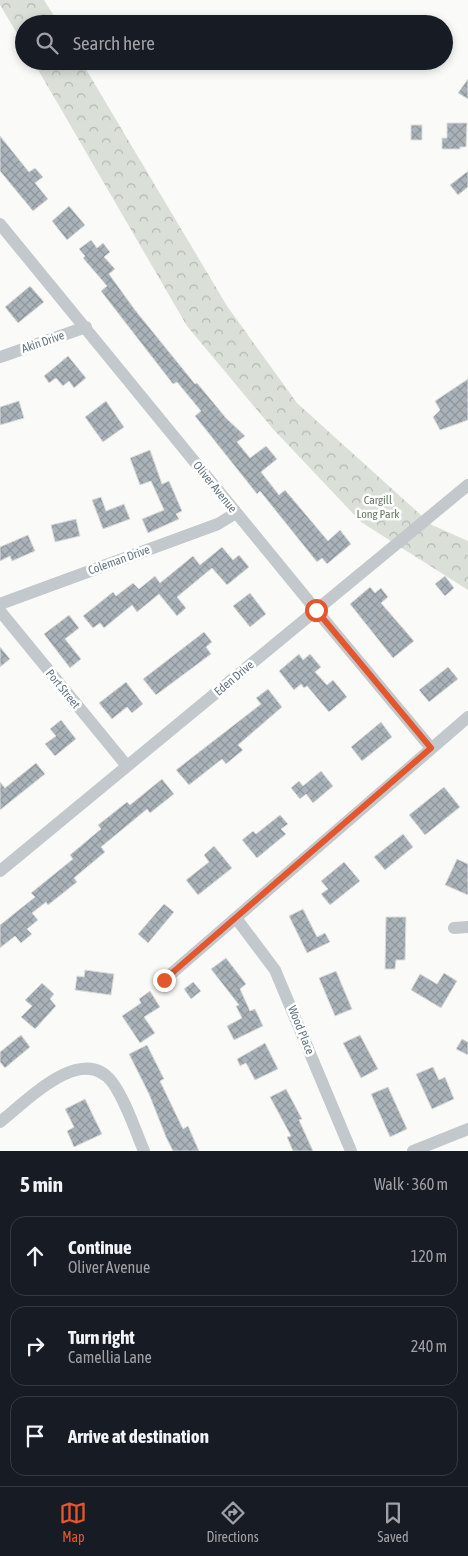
<!DOCTYPE html>
<meta charset="utf-8">
<style>
body{margin:0;font-family:"Asap Condensed",sans-serif;background:#20242c;color:#f1f3f6}
.stop{position:absolute;width:15px;height:15px;margin:-11px;border:4px solid #e4572e;border-radius:50%;background:#fff}
.stop.end{background:#e4572e;border-color:#fff;box-shadow:0 1px 5px #0008}
.list{margin:0;padding:0;list-style:none}
h2{display:flex;justify-content:space-between;align-items:center;height:65px;margin:0;padding:0 20px;font-size:21px}
h2 small{font-size:16px;font-weight:400;color:#9ea1a6}
.list li{display:grid;grid-template-columns:32px 1fr auto;gap:15px;align-items:center;box-sizing:border-box;height:80px;margin:0 10px 10px;padding:0 10px;border:1px solid #363941;border-radius:15px}
.list b{display:block;font-size:19px;white-space:nowrap}
.list p{margin:0;font-size:16px;white-space:nowrap;color:#9ea1a6}
.list em{font-size:16px;font-style:normal;color:#9ea1a6}
.icon{flex:none;width:28px;height:28px;fill:none;stroke:currentColor;stroke-width:2;stroke-linecap:round;stroke-linejoin:round}
.map{position:relative;flex:none;width:468px;height:1151px;overflow:hidden}
.search{position:absolute;background:#171b24;box-shadow:0 2px 8px #0003;left:15px;right:15px;top:15px;height:55px;display:flex;align-items:center;gap:12px;box-sizing:border-box;padding:0 18px;border-radius:28px;color:#9ea1a6;font-size:19px}
.sheet{height:335px;background:#171b24}
nav{display:flex;justify-content:space-around;align-items:center;box-sizing:border-box;height:70px;border-top:1px solid #363941;background:#171b24;font-size:14px;color:#9ea1a6}
nav a{display:grid;justify-items:center;gap:2px}
nav .on{color:#e4572e}
.map>svg:first-child{display:block}
.park{fill:url(#park-crowns)}
.building{fill:url(#building-cross-hatch);stroke:#dcdcda}
.lines{fill:none;stroke-linecap:round;stroke-linejoin:round}
.minor{stroke:#c3c8cc;stroke-width:12}
.route{stroke:#e4572e;stroke-width:6}
.labels{text-anchor:middle;stroke-width:5;stroke-linejoin:round;paint-order:stroke}
.street-label{font-size:12px;fill:#657683;stroke:#fff}
.park-label{font-size:12px;fill:#687a64;stroke:#fff}
</style>
<div class="map">
<svg width="468" height="1151" viewBox="0 0 468 1151">
<defs>
<pattern id="park-crowns" width="20" height="18" patternUnits="userSpaceOnUse" patternTransform="scale(1.25)"><rect width="20" height="18" fill="#dadfd7"/><path d="M2 6a3 3 0 1 1 6 0M12 15a3 3 0 1 1 6 0" fill="none" stroke="#b4b9b4"/></pattern>
<pattern id="building-cross-hatch" width="8" height="8" patternUnits="userSpaceOnUse" patternTransform="scale(1.25)"><rect width="8" height="8" fill="#aab3b9"/><path d="M0 0l8 8M0 8l8-8" fill="none" stroke="#8e969c"/></pattern>
</defs>
<rect width="100%" height="100%" fill="#fafaf8"/>
<!-- park -->
<path class="park" d="M0,0H44L59,24H24V45L0,5Z
M33,61H81L227,306L297,403L432,525L468,541V590L361,522L273,429L187,326Z"/>
<!-- building -->
<path class="building" d="M468,79V99L458,93Z
M447,123H467L466,147H460V149H442V138H447Z
M411,125H422V140H411Z
M0,136L29,172L35,168L43,177L35,183L48,199L33,211L0,171Z
M468,171V187L458,195L450,185Z
M69,206L85,225L67,240L52,221Z
M91,240L97,248L103,243L110,252L104,257L115,269L109,274L135,310L195,384L197,383L226,418L245,436L237,442L250,458L266,446L277,459L261,472L279,495L285,490L328,541L340,530L351,544L327,564L322,558L317,562L260,491L257,494L195,416L201,411L177,382L173,384L101,291L107,286L83,258L85,256L79,249Z
M30,286L44,302L18,323L5,307Z
M68,356L86,378L74,388L69,381L63,386L56,378L49,383L44,376Z
M468,379V420L440,430L433,417L440,410L435,401Z
M19,401L24,418L0,425V407Z
M106,401L124,427L103,442L85,417Z
M150,450L162,484L169,481L182,511L176,514L179,519L148,533L142,519L164,510L151,481L140,485L130,458Z
M101,497L106,511L124,504L130,519L103,529L92,500Z
M76,519L80,536L55,542L51,525Z
M28,535L35,551L12,561L10,556L0,561V547Z
M222,547L233,560L239,555L249,567L227,585L212,568L177,597L186,608L177,616L159,594L137,612L132,605L104,628L100,623L93,628L83,616L113,592L116,596L133,583L139,589L155,576L160,583L193,556L200,565Z
M445,576L454,588L445,596L435,584Z
M370,587L375,593L381,588L388,597L381,603L414,641L393,658L350,604Z
M250,593L266,614L250,627L233,606Z
M69,615L79,628L65,639L81,659L70,668L44,634Z
M204,632L212,642L206,647L211,654L156,695L143,679Z
M0,647L10,659L0,667Z
M299,654L303,660L310,654L321,667L315,672L327,685L333,680L347,697L329,712L307,686L304,688L301,684L294,690L279,671Z
M448,667L458,679L429,702L419,690Z
M126,682L143,704L132,713L127,707L112,719L99,703Z
M268,689L282,707L238,745L243,750L226,764L222,759L189,785L176,770L261,704L256,698Z
M61,720L76,739L55,756L45,744L56,736L50,729Z
M381,722L392,737L362,761L351,747Z
M36,763L45,774L0,810V782L5,788Z
M321,771L333,786L313,803L306,794L300,799L291,788L299,781L303,786Z
M162,779L174,794L150,813L147,809L101,847L105,852L74,878L77,882L48,905L46,902L32,913L38,920L27,929L32,934L21,943L15,936L0,948V925L35,897L31,893L73,859L70,855L101,829L98,825L127,802L130,805Z
M444,787L460,807L425,835L409,815Z
M280,815L288,824L281,829L286,834L257,858L242,840L253,831L256,834Z
M403,834L413,847L385,870L374,857Z
M214,846L232,868L198,895L186,880L209,862L204,855Z
M457,859L468,864V895L445,885Z
M344,862L360,881L330,905L321,894L328,889L321,881Z
M164,904L174,912L148,943L138,934Z
M303,909L317,937L325,933L330,942L307,953L289,916Z
M386,917H406L405,960H396L395,969H385Z
M226,958L246,984L240,989L250,1011L255,1009L263,1026L234,1040L227,1026L242,1018L236,1006L239,1005L211,969Z
M85,970L114,974L111,995L75,990L77,976L84,977Z
M336,971L352,1009L335,1016L319,978Z
M444,973L457,981L441,1008L411,990L420,974L437,984Z
M193,982L201,991L191,999L184,989Z
M42,983L54,994L50,999L56,1006L35,1029L21,1017L32,1006L25,1000Z
M150,991L160,1007L144,1017L155,1033L140,1043L122,1016L141,1003L139,999Z
M21,1035L30,1047L5,1068L0,1062V1052Z
M360,1035L378,1069L361,1078L343,1043Z
M462,1039L468,1042V1055L456,1049Z
M265,1043L278,1069L255,1080L246,1063L240,1066L237,1059Z
M147,1045L164,1079L160,1081L183,1129L188,1126L199,1151H173L166,1137L149,1094L129,1054Z
M433,1067L439,1080L445,1077L454,1099L432,1109L416,1074Z
M388,1087L407,1129L390,1137L371,1094Z
M286,1089L302,1119L299,1120L313,1151H293L287,1137L291,1136L270,1097Z
M85,1099L102,1134L74,1147L67,1131L74,1127L65,1109Z"/>
<g class="lines">
<!-- minor -->
<path class="minor" d="M0,224L316,610L431,748
M0,357L86,327
M0,604L218,524L236,513
M0,611L127,766
M0,871L468,485
M236,918L275,970L351,1151
M454,928L468,927
M164,980L468,717
M0,1122C26,1102 82,1042 112,1082C125,1099 135,1130 144,1151
M413,1151L468,1129"/>
</g>
<g class="lines">
<!-- route -->
<path class="route" d="M164,980L431,748L316,610"/>
</g>
<g class="labels">
<!-- street labels -->
<g class="street-label">
<text transform="translate(43 342) rotate(-19)" y="4">Akin Drive</text>
<text transform="translate(215 487) rotate(51)" y="4">Oliver Avenue</text>
<text transform="translate(119 560) rotate(-20)" y="4">Coleman Drive</text>
<text transform="translate(234 678) rotate(-40)" y="4">Eden Drive</text>
<text transform="translate(63 689) rotate(51)" y="4">Port Street</text>
<text transform="translate(301 1030) rotate(68)" y="4">Wood Place</text>
</g>
<!-- park labels -->
<g class="park-label">
<text x="378" y="504">Cargill<tspan x="378" dy="14">Long Park</tspan></text>
</g>
</g>
</svg>
<div class="stop" style="left:316px;top:610px"></div>
<div class="stop end" style="left:164px;top:980px"></div>
<div class="search"><svg class="icon" aria-label="search" viewBox="0 0 24 24"><circle cx="10" cy="10" r="6"/><path d="M15 15l6 6"/></svg>Search here</div>
</div>
<section class="sheet">
<h2>5 min<small>Walk · 360 m</small></h2>
<ul class="list">
<li><svg class="icon" aria-label="ahead" viewBox="0 0 24 24"><path d="M12 20V5M6 11l6-6 6 6"/></svg><div><b>Continue</b><p>Oliver Avenue</p></div><em>120 m</em></li>
<li><svg class="icon" aria-label="right" viewBox="0 0 24 24"><path d="M7 20v-9h11M14 6l5 5-5 5"/></svg><div><b>Turn right</b><p>Camellia Lane</p></div><em>240 m</em></li>
<li><svg class="icon" aria-label="arrive" viewBox="0 0 24 24"><path d="M6 21V4h12l-3 4 3 4H6"/></svg><div><b>Arrive at destination</b></div></li>
</ul>
</section>
<nav>
<a class="on"><svg class="icon" aria-label="map" viewBox="0 0 24 24"><path d="M3 6l6-2 6 2 6-2v14l-6 2-6-2-6 2zM9 4v14M15 6v14"/></svg>Map</a>
<a><svg class="icon" aria-label="directions" viewBox="0 0 24 24"><path d="M12 3l9 9-9 9-9-9zM9 14v-3h6M13 9l2 2-2 2"/></svg>Directions</a>
<a><svg class="icon" aria-label="saved" viewBox="0 0 24 24"><path d="M7 4h10v16l-5-4-5 4z"/></svg>Saved</a>
</nav>
